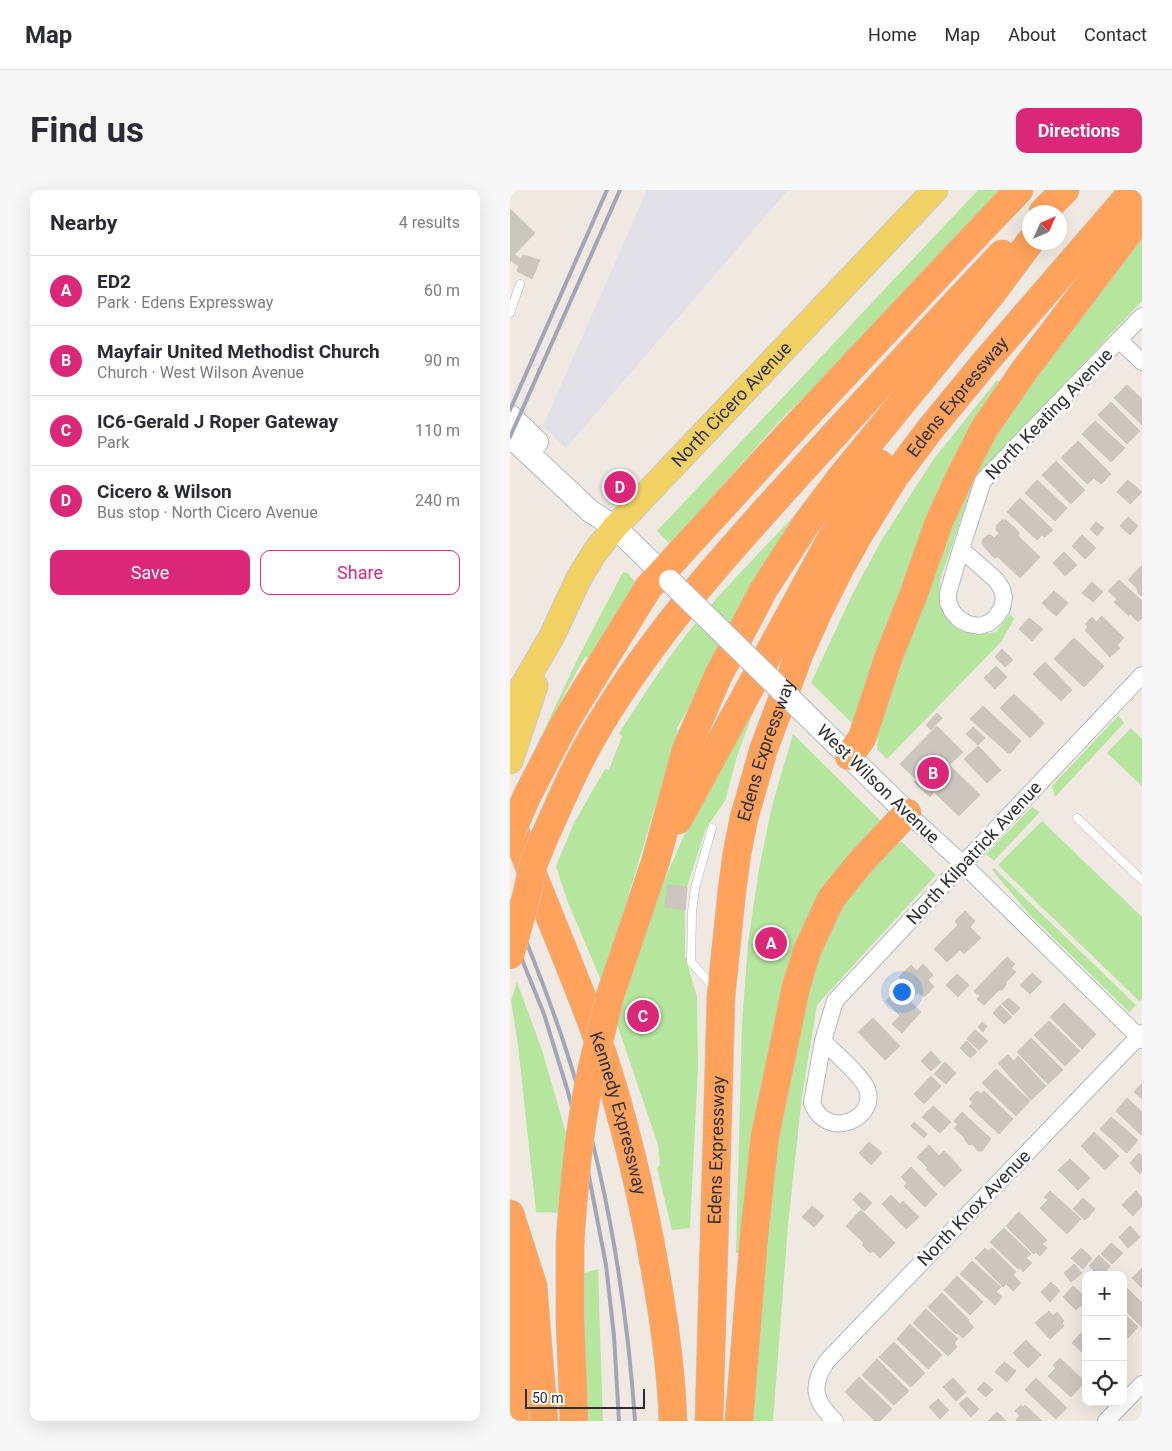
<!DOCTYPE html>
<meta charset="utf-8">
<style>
body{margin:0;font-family:Roboto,sans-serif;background:#f7f7f7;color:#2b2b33}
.controls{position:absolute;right:15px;bottom:15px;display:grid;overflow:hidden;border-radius:10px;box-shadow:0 5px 20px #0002}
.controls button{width:45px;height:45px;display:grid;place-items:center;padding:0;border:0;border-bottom:1px solid #e1e1e2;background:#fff;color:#2b2b33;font:25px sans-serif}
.compass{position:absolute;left:512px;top:15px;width:45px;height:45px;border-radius:50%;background:#fff;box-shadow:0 5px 20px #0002;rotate:45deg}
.scale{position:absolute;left:15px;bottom:12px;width:120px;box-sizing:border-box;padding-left:5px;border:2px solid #2e2e2e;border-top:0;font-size:14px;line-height:18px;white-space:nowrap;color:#2e2e2e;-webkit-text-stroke:4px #fff;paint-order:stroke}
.you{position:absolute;left:391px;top:801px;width:18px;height:18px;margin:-12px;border:4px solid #fff;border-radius:50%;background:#1a73e8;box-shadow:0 0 0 8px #1a73e833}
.badge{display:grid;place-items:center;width:32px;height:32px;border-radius:50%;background:#db2777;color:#fff;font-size:16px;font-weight:700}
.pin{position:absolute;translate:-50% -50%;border:2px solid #fff;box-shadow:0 1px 5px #0006}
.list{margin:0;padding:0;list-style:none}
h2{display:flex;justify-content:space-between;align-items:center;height:65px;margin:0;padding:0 20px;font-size:21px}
h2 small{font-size:16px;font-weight:400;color:#7c7c81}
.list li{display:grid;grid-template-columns:32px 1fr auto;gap:15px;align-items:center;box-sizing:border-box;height:70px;padding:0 20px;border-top:1px solid #e1e1e2}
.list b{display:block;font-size:19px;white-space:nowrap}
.list p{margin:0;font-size:16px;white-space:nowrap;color:#7c7c81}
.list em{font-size:16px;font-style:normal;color:#7c7c81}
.actions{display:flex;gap:10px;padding:15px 20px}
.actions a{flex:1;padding:11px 0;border:1px solid #db2777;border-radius:10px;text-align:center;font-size:18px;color:#db2777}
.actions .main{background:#db2777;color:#fff}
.icon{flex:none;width:28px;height:28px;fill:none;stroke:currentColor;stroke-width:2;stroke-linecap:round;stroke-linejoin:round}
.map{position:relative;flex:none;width:632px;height:1231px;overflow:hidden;border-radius:10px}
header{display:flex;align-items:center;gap:30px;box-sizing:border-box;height:70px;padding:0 25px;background:#fff;border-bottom:1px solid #e1e1e2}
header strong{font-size:24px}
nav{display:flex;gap:28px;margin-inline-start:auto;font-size:18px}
.intro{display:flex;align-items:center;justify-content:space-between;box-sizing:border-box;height:120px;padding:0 30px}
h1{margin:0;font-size:35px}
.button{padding:12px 22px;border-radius:10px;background:#db2777;color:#fff;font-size:18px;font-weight:700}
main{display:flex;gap:30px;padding:0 30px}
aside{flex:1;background:#fff;border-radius:10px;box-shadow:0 5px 20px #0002}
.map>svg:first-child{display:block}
.industrial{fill:#e3e1e8}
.green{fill:#b6e59e}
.building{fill:#cbc7bf;stroke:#cbc5ba}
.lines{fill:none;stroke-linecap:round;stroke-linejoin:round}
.lane-casing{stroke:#b4b7c1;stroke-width:9}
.street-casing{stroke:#b4b7c1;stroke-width:18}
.secondary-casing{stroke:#b4b7c1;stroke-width:24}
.primary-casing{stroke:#c9c9c9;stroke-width:27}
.highway-casing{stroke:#c9c9c9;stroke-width:29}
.lane{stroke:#fff;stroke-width:8}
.street{stroke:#fff;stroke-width:16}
.secondary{stroke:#fff;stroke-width:22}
.primary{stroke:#f2d163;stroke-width:25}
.highway{stroke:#ffa35c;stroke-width:28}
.rail{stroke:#a3a6b8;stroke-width:4}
.secondary-bridge-casing{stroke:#b4b7c1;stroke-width:24;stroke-linecap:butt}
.highway-bridge-casing{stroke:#c9c9c9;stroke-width:29;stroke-linecap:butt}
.secondary-bridge{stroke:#fff;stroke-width:22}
.highway-bridge{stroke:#ffa35c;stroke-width:28}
.labels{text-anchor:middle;stroke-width:5;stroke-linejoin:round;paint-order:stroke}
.street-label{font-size:18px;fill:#2e2e2e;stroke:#fff}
</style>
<header>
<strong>Map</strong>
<nav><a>Home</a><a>Map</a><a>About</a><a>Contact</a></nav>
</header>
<div class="intro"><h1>Find us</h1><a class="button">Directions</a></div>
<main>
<aside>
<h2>Nearby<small>4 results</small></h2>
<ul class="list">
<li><span class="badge">A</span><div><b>ED2</b><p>Park · Edens Expressway</p></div><em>60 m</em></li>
<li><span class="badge">B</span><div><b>Mayfair United Methodist Church</b><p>Church · West Wilson Avenue</p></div><em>90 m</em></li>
<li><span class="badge">C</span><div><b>IC6-Gerald J Roper Gateway</b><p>Park</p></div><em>110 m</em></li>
<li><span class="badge">D</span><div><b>Cicero &amp; Wilson</b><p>Bus stop · North Cicero Avenue</p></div><em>240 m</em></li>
</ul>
<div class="actions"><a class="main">Save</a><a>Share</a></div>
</aside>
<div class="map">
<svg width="632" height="1231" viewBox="0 0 632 1231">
<rect width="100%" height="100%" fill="#efe9e1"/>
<!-- industrial -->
<path class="industrial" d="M137,0H278L56,258L33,236Z"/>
<!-- green -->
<path class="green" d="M468,0H492L329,174L275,225L160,354L147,341Z
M632,44V111L465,289L430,390L429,409L435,424L449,440L465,445L486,442L500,424L504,429L491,452L377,569L367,559L368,543L422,386L446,310L499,217Z
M487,190L494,195L343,534L301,493L343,403L371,351L423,270Z
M287,323L166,540L168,541L92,793L57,710L46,676L64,633L95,579L99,580L112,546L109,543C131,510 152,476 176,445C210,402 249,363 287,323Z
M113,382L119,384L126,393L78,468L75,467L65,484L9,593L69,466Z
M243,518L244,520L227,566L215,611L196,638L177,697L175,720V766L187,807L188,877L180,1038L162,1040L147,978L150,975L148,955L105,828L143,717L172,650L193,608Z
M608,526L614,533L545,607L542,596Z
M621,538L632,549V596L597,563Z
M283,544L370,630L368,637L319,693L235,1063H226L232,835L238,753L249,679L262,616Z
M522,617L530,622L484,671L476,664Z
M532,631L632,727V809L629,811L488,675Z
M392,652L426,685L307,815L292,906L278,1035L263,1231H240L265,953L299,787L314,744L348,693L387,653Z
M484,678L626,815L619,822L520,725L482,680Z
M7,792L32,860L58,950L51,1023L26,1022L8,855L1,811Z
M88,1079L93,1231H77L71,1084Z"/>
<!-- building -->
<path class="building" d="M0,19L25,43L4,65L11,69L13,65L30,70L22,89L7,81L9,76L0,70Z
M617,195L632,209V235L604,208Z
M601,212L630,241L617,254L588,225Z
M585,231L615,258L601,272L572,244Z
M568,251L601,284L591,294L584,288L577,294L551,268Z
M546,271L575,300L561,314L532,285Z
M527,290L557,318L545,331L515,303Z
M618,290L632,302L620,314L607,302Z
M510,308L543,340L535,347L532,345L527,350L497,322Z
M618,327L628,336L620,345L610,336Z
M492,330H496L509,342L508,346L530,367L510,388L488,367L484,368L472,354L473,349L478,345H481L484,348L489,343L486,340V336Z
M586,332L594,338L587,346L580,339Z
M572,345L586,358L575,369L562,356Z
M554,362L567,375L555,386L543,373Z
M632,375V405L631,406L628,403L627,398L618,390Z
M609,390L632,411V428L628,432L620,424L619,426L604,412L607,409L598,401Z
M582,392L593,402L583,412L572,403Z
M544,401L558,413L546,426L532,413Z
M592,426L614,448L607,455L610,458L600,467L575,440L578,437L575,434L582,427L586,432Z
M519,428L533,439L522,451L509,439Z
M564,448L594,476L574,497L544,469Z
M492,459L503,470L495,477L485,467Z
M535,472L562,500L551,511L523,484Z
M486,476L497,487L485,499L474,488Z
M504,504L534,533L520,548L490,518Z
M473,516L511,551L501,563H498L460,529Z
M427,523L432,528L421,540L416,535Z
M427,536L453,562L439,575L470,605L449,626L424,602L420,607L404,592L407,590L390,574Z
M463,537L475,548L468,555L456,544Z
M468,556L491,580L477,593L454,569Z
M158,695L177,697L175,720L155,717Z
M455,721L465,731L460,737L471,748L454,764L450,760L437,772L424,759L448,735L445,731Z
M497,767L505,774L501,778L506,782L496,792V795L492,800H489L474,815L467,809L470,806L464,801Z
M413,774L423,785L418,790L424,797L414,807L408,802L402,808L392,797L395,794L389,787L401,775L407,781Z
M522,783L532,792L520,804L510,795Z
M447,784L459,795L448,807L436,795Z
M387,799L411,822L392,843L382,834L390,826L376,811Z
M499,808L510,818L503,825L492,814Z
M554,813L586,844L572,859L540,827Z
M490,815L502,827L494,834L483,823Z
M363,828L390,856L375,870L348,842Z
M539,831L570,861L555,876L524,845Z
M472,832L477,836L473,842L468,837Z
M465,840L478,851L469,860L457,849Z
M521,848L553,880L538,894L507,862Z
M457,851L467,862L460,868L450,858Z
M421,861L431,872L421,881L411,871Z
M498,865L504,871L508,866L536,896L521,910L488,873Z
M435,872L446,883L436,894L424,884Z
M486,879L520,911L506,926L472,893Z
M421,886L431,896L414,914L404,904Z
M632,893V909L624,902Z
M467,901L471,904L474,901L503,929L489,944L459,916L463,913L459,909Z
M617,908L632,922L631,945L606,921Z
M423,916L441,932L430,943L412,927Z
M452,922L481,949L472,961H468L462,954L459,955L455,950L454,947L444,938L448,934L444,931Z
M601,927L628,950L617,963L590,939Z
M404,932L417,944L414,948L401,936Z
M584,942L609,966L595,980L571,956Z
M359,952L372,963L361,975L349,963Z
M419,955L429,966L434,961L452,980L434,997L416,979L418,978L407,967Z
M629,963L632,966V981L630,984L620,973Z
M560,969L580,988L568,1000L548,980Z
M401,977L427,1004L415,1017L394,996L397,993L391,987Z
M540,1001L571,1029L557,1044L530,1018L538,1010L534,1007Z
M626,1001L632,1008V1016L623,1026L612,1015Z
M350,1002L362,1013L354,1021L343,1010Z
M381,1005L390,1014L393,1011L409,1027L396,1039L372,1014Z
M573,1008L585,1019L575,1030L563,1019Z
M302,1016L314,1026L304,1037L292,1027Z
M351,1020L385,1053L370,1068L363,1061L360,1063L352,1055L354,1053L336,1036Z
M509,1022L537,1050L532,1054L537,1058L530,1066L526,1062L524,1064L496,1036Z
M620,1036L630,1047L618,1058L609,1047Z
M494,1038L521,1064L516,1068L522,1073L513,1082L510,1078L508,1079L480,1052Z
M601,1053L613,1063L602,1074L591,1064Z
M475,1058L478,1061L482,1058L506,1082L503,1085L511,1093L503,1101L496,1094L493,1097L465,1068Z
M571,1058L582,1068L573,1079L561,1068Z
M589,1065L600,1076L592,1085H588L579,1076Z
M462,1071L491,1097L486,1102L492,1107L485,1115L450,1084Z
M564,1074L572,1083L561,1092L554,1083Z
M632,1078V1098L622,1088Z
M447,1086L473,1112L460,1125L434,1100Z
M541,1092L550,1101L540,1112L531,1102Z
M613,1094L632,1113V1137L613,1118Z
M563,1096L576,1108V1111L566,1120L553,1107Z
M432,1103L459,1130L458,1131L464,1137L453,1148L447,1143L446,1144L418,1117Z
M416,1119L448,1149L444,1153L447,1157L438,1166L403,1133Z
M539,1121L543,1126L547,1122L554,1131L552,1133L554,1136L540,1149L525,1133Z
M613,1123L628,1137L613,1153Z
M400,1134L432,1165L418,1179L387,1149Z
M574,1140L576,1142V1166L562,1153Z
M516,1150L531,1165L518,1178L503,1163Z
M384,1152L415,1183L401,1197L369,1167Z
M550,1168L575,1192L561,1207L538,1186L546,1178L543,1175Z
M367,1169L399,1201L384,1215L352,1185Z
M494,1172L506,1181L497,1192L485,1182Z
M349,1187L382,1219L370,1231H365L335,1202Z
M443,1188L456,1202L446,1211L433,1197Z
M526,1188L557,1218L546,1229L515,1200Z
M474,1192L483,1200L476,1207L467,1199Z
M457,1207L469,1219L461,1227L449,1214Z
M428,1209L439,1220L430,1229L419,1217Z
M511,1215L512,1218L515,1215L532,1231H507L506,1230L510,1226L505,1221Z
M487,1222L496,1231H478Z"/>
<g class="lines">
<!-- lane casing -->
<g class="lane-casing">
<path id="lane" d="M0,123L10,94
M567,628L632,690
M202,638L185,698L182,722L181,772L204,798"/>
</g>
<!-- street casing -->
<g class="street-casing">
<path id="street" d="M609,150L632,172
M451,359L486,390L492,399L494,408L492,418L486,427L479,433L469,436L458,434L449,429L442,421L438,412V403L451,359L473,291L632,126
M397,623L453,674L632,850
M313,851C323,861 353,887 357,899C368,928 317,952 302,913L313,851L325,811L453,674L632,485
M325,1231C304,1211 300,1196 317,1171L632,843
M596,1231L632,1194"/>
</g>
<!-- secondary casing -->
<g class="secondary-casing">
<path id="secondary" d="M0,226L27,252
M0,246L80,321L105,337L160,391
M310,538L397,623"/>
</g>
<!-- primary casing -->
<g class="primary-casing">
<g id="primary">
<path id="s1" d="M0,518L42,446L69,388L85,362L105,337L425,0"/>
<path d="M0,571L25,496"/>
</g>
</g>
<!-- highway casing -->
<g class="highway-casing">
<g id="highway">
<path d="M533,22L555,0"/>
<path d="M339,566L352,548L379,466L403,406L429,332L451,284L474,239L514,181L632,25"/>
<path d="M17,606L56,531L138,398L279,244L447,65L509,0"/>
<path id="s2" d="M0,629C28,698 57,767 83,836C108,906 126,979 140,1051C151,1111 161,1171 163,1231"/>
<path d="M168,630L321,349L370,274"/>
<path d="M34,648C51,610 67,572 89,536C151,432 234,344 315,255C374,191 432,127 492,64"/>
<path d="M99,809L145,673L176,560L208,486L254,399L296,334L332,286L482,103L520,52"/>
<path d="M0,1024L23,1096L34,1231"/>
<path d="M0,1053L3,1188L5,1231"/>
<path d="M60,1053V1129L64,1231"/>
<path id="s3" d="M199,1231L211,806L222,700L227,663L234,628L254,558L290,462L309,420L329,380L349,344L385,286L421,238L477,170L624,0"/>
<path d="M229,1231L244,1046L255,946L286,797L297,761L321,709L349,674L397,623"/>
</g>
</g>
<!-- lane -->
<use href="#lane" class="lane"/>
<!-- street -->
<use href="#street" class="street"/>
<!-- secondary -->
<use href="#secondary" class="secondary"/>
<!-- primary -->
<use href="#primary" class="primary"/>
<!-- highway -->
<use href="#highway" class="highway"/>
<!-- rail -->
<path class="rail" d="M0,220L97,0
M0,247L110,0
M0,711C23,768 46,825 64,885C98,997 117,1114 125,1231
M0,740L34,824L58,902L77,976L96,1075L104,1146L109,1231"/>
<!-- secondary-bridge casing -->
<g class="secondary-bridge-casing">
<path id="secondary-bridge" d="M160,391L310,538"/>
</g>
<!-- highway-bridge casing -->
<g class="highway-bridge-casing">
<path id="highway-bridge" d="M0,645L17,606
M0,765L16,708L23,675L34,648
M60,1053C64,995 69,937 82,879C87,856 94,833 99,809"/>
</g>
<!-- secondary-bridge -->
<use href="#secondary-bridge" class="secondary-bridge"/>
<!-- highway-bridge -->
<use href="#highway-bridge" class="highway-bridge"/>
</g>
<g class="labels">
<!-- street labels -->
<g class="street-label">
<text dy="6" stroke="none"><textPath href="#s3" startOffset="1081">Edens Expressway</textPath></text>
<text dy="6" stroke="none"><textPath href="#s1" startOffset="379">North Cicero Avenue</textPath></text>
<text transform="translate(539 224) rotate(-46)" y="6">North Keating Avenue</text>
<text dy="6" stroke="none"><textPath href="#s3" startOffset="676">Edens Expressway</textPath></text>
<text transform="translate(368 594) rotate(44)" y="6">West Wilson Avenue</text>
<text transform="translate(464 663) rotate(-47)" y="6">North Kilpatrick Avenue</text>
<text dy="6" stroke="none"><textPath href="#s2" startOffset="314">Kennedy Expressway</textPath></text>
<text dy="6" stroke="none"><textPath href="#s3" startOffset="271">Edens Expressway</textPath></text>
<text transform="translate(464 1018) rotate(-46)" y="6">North Knox Avenue</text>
</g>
</g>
</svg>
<div class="controls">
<button>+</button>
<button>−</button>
<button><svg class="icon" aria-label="locate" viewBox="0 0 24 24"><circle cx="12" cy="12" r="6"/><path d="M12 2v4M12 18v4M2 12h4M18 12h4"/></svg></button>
</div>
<svg class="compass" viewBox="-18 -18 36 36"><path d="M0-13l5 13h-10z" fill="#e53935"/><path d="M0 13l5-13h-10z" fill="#7c7c81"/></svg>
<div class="scale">50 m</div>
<div class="you"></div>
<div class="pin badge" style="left:261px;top:753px">A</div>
<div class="pin badge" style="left:423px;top:583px">B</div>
<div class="pin badge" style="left:133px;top:826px">C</div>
<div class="pin badge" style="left:110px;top:297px">D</div>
</div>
</main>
